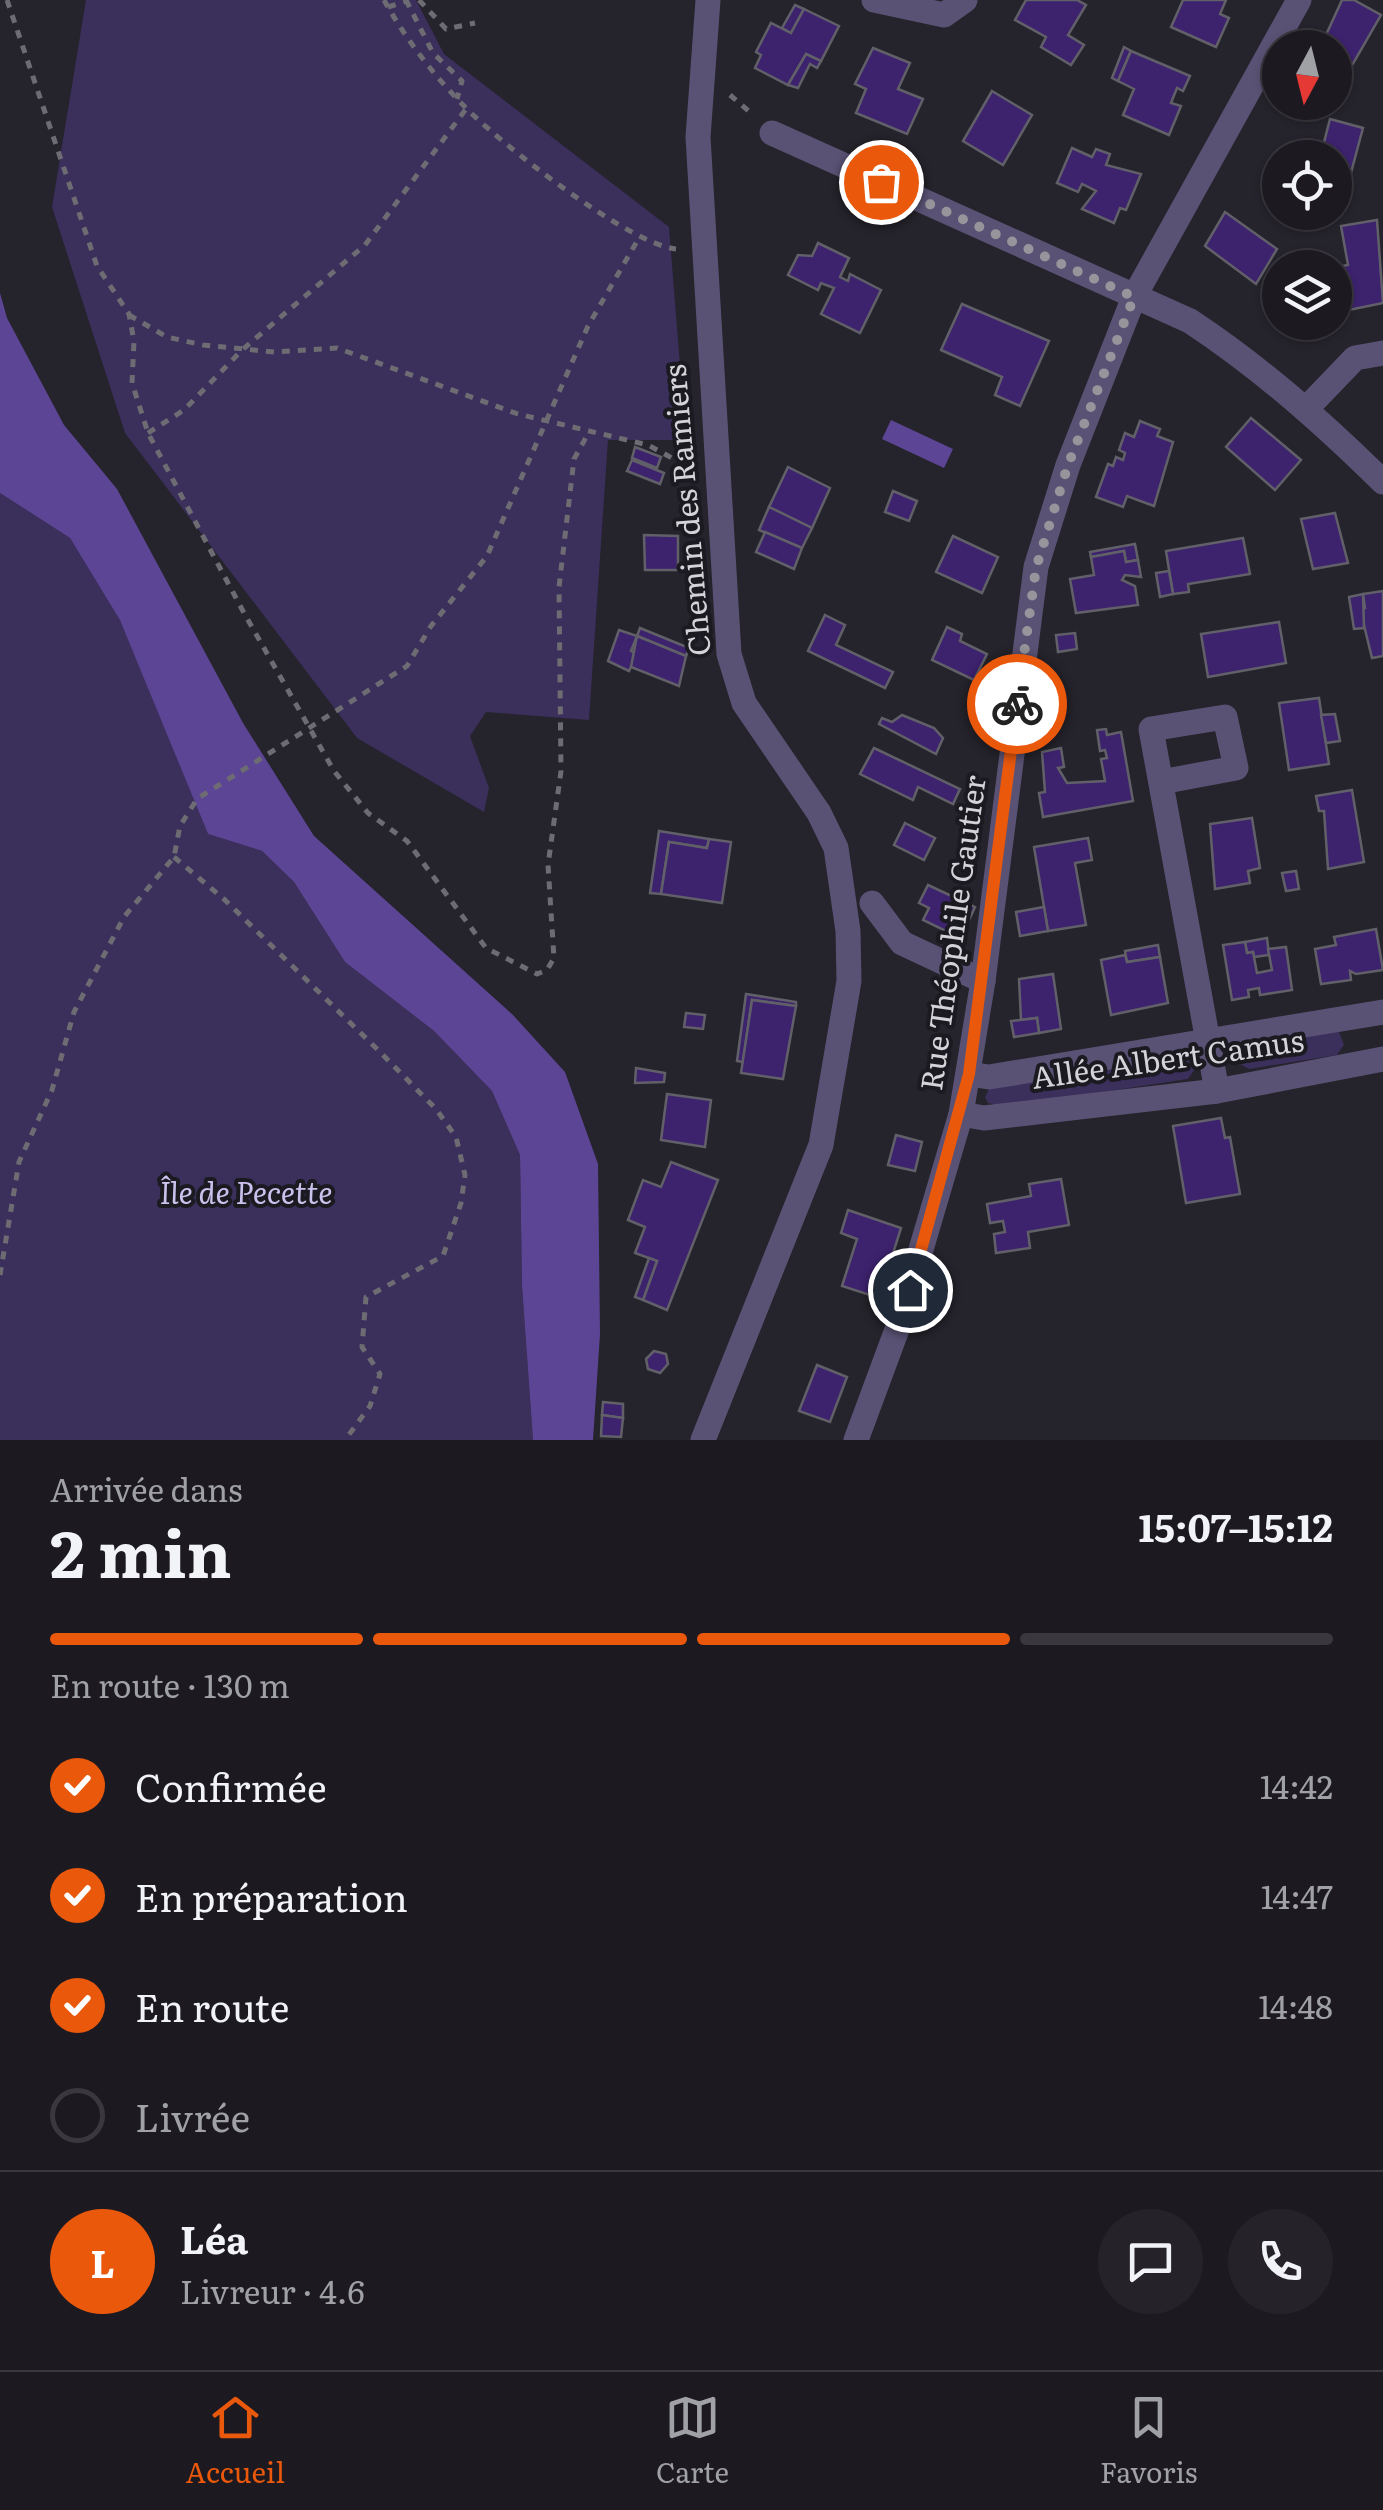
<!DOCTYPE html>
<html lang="fr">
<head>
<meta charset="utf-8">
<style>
  body { margin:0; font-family:Literata,serif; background:#252329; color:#f1f3f6; height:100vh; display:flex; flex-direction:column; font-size:38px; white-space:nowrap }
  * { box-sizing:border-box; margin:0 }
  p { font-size:32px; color:#a0a1a5 }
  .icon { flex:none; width:55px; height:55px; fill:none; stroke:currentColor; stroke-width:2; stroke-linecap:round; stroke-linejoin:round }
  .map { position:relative; height:1440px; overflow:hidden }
  .drawer { display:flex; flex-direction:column; background:#1c1a20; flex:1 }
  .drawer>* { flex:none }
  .needle { width:65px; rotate:187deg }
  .controls { position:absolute; left:1262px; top:30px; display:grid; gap:20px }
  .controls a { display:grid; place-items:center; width:90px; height:90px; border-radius:50%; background:#1c1a20; box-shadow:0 2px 8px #0004,0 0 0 2px #3a383e; font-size:50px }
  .pin { position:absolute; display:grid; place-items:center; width:85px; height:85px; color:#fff; margin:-42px; border:5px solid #fff; border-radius:50%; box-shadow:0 2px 10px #0007 }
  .courier { position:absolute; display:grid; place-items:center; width:100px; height:100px; margin:-50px; border:8px solid #ea580c; border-radius:50%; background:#fff; color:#222; box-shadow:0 2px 12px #0007 }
  .overview em { font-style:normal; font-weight:700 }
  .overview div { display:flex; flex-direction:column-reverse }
  .overview { display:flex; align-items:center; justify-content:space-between; height:170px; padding:0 50px }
  h1 { font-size:65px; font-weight:700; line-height:75px }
  .bar { display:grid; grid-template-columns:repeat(4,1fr); gap:15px 10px; align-content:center; height:120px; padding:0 50px }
  .bar i { height:12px; border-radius:8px; background:#3a383e }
  .bar .active { background:#ea580c }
  .bar p { grid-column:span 4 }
  .line { display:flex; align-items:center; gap:25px; padding:0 50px; border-top:2px solid #3a383e }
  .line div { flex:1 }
  .round { display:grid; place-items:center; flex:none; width:105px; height:105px; border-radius:52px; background:#252329 }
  ol { padding:0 50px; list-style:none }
  li { display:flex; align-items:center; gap:30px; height:110px }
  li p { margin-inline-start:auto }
  li .icon { padding:10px; border-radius:50%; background:#ea580c; color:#fff; stroke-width:4 }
  li:last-child { color:#a0a1a5 }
  li i { width:55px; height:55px; border:5px solid #3a383e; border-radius:50% }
  .menu { display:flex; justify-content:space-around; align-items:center; height:140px; border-top:2px solid #3a383e; background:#1c1a20; font-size:28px; color:#a0a1a5 }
  .menu a { display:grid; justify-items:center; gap:5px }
  .menu .active { color:#ea580c }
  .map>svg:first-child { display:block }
</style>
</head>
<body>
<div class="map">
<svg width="1383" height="1440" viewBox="0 0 1383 1440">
  <rect width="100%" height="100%" fill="#25232b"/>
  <g fill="#3b2f5c">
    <polygon points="86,0 416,0 444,54 669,227 686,440 608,440 589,720 486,712 470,736 489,788 484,812 357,738 125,433 52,207"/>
    <polygon points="0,493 70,538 121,620 208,834 262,851 294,882 345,962 434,1031 492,1091 520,1155 522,1286 533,1440 0,1440"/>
    <polygon points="1338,1029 1344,1045 1337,1055 1249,1069 1240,1064 1240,1046"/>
    <polygon points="1189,1053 1195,1069 1188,1079 1005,1107 988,1103 985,1097 991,1085"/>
  </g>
  <g fill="#5d4595">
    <polygon points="0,293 7,318 64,425 117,489 243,723 314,836 512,1014 565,1072 598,1164 600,1334 593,1440 533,1440 522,1286 520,1155 492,1091 434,1031 345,962 294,882 262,851 208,834 120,620 70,538 0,493"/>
    <polygon points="891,420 953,449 944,468 882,439"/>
  </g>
  <g fill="#3d226e" stroke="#616068" stroke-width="2.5">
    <polygon points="1026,0 1077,0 1086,5 1068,35 1084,45 1071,65 1041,47 1046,37 1015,20"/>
    <polygon points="1183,0 1226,0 1220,14 1229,18 1216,47 1171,27"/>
    <polygon points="1342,0 1354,0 1381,15 1347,74 1335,67 1335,48 1320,48"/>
    <polygon points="795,5 804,9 791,33 782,28"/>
    <polygon points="804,9 839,26 821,61 806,54 788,85 755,68 761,55 756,52 771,23 791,33"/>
    <polygon points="1124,47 1131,51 1118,81 1112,78"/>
    <polygon points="873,48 910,63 898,89 923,99 907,134 856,113 866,89 855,84"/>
    <polygon points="1131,51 1190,76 1183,91 1177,88 1171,103 1181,106 1169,135 1123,115 1134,89 1118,81"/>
    <polygon points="806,54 821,61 817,68 810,64 798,88 788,85"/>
    <polygon points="992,91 1032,115 1003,165 963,141"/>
    <polygon points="1330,119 1363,128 1345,195 1335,193 1335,158 1286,158 1289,145 1321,154"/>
    <polygon points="1072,148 1092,157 1096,149 1110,154 1106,165 1141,174 1126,210 1120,208 1114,223 1082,209 1096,191 1082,184 1078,192 1057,183"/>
    <polygon points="1225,212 1277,249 1256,284 1205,246"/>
    <polygon points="1377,220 1383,303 1344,311 1336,267 1348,265 1341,226"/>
    <polygon points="818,243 849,258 840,277 848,281 850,274 881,290 860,333 821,314 834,288 821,283 818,290 788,275 798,255 812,256"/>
    <polygon points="962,304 1049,341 1020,406 995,395 1002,377 941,350"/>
    <polygon points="1251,418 1301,460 1275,490 1226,447"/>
    <polygon points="1140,421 1160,429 1157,436 1173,442 1154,506 1127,496 1123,507 1096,497 1108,464 1113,466 1116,457 1123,460 1125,453 1119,450 1125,433 1134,437"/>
    <polygon points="635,447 661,457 657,468 632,458"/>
    <polygon points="632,460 664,473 660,484 627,471"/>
    <polygon points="788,467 830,488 812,528 769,507"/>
    <polygon points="893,491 917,501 909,521 885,512"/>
    <polygon points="769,507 812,528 802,548 759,530"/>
    <polygon points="1335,513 1348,563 1313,569 1301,519"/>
    <polygon points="765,532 802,548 794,569 756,552"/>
    <polygon points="644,535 678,536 678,570 645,570"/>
    <polygon points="953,536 998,557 982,593 936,572"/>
    <polygon points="1243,538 1250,574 1188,584 1189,592 1173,594 1166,551"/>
    <polygon points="1135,544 1138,560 1126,562 1124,551 1091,557 1090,552"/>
    <polygon points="1124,551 1126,562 1138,560 1141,577 1125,575 1122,580 1135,586 1138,605 1076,613 1070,579 1094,575 1091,557"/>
    <polygon points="1169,571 1173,594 1160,597 1156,573"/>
    <polygon points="1383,591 1383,656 1372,658 1360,609 1365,608 1363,594"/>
    <polygon points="1363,594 1364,628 1354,629 1349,597"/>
    <polygon points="825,615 845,625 836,645 893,672 885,688 808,651"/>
    <polygon points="1279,622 1286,663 1208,677 1201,634"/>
    <polygon points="947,627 962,634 960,641 987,654 974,680 932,660"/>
    <polygon points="640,628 689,648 686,656 637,636"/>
    <polygon points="619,630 637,636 631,651 637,654 629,671 608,661"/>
    <polygon points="1075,633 1077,649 1058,652 1056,635"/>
    <polygon points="637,636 686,656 679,686 631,667"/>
    <polygon points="1319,698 1329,764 1289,770 1279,703"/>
    <polygon points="1335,714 1340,741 1326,743 1321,715"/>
    <polygon points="902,715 934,728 943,738 936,754 879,724 882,718 892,722"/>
    <polygon points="1106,729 1107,735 1121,732 1133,801 1043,817 1039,793 1045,792 1042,752 1061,748 1064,767 1058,768 1067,783 1105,781 1101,759 1107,758 1105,750 1100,751 1097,730"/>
    <polygon points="874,748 960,789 953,804 918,787 913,800 860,774"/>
    <polygon points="1352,790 1364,862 1328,869 1324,811 1319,811 1316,796"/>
    <polygon points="1252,818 1260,868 1248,871 1250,883 1215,889 1210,824"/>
    <polygon points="905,823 935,838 924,860 894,845"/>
    <polygon points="659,831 709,839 707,848 669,842 661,894 650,893"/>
    <polygon points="1088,838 1092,860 1075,863 1086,925 1048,931 1034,847"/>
    <polygon points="709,839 731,842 722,903 661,894 669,842 707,848"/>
    <polygon points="1296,871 1299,889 1286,891 1282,873"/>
    <polygon points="928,885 975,907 966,926 958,922 952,934 923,920 929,908 919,903"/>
    <polygon points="1044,907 1048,931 1020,936 1016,912"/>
    <polygon points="1376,929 1383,970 1356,974 1350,971 1351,980 1321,984 1315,949 1336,945 1334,937"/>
    <polygon points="1267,938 1269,955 1254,957 1253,952 1247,953 1245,942"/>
    <polygon points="1245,942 1247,953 1253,952 1257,973 1272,970 1268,949 1286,947 1292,990 1260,995 1259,988 1248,990 1249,997 1232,1000 1223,945"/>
    <polygon points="1158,945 1160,957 1127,962 1125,951"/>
    <polygon points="1125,955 1127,962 1160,957 1168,1003 1111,1015 1101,960"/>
    <polygon points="1053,974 1061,1029 1039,1033 1037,1018 1021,1020 1019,979"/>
    <polygon points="746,994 796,1002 796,1006 752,1000 743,1062 737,1061"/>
    <polygon points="752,1000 796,1006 783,1079 741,1073"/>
    <polygon points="686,1013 705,1015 703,1029 684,1027"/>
    <polygon points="1037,1018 1039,1033 1014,1037 1011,1021"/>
    <polygon points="636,1068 665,1073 664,1082 635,1083"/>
    <polygon points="667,1094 711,1100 705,1147 661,1140"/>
    <polygon points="1221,1118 1225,1138 1230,1137 1240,1194 1186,1203 1173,1126"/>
    <polygon points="896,1135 922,1142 915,1171 888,1165"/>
    <polygon points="671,1162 718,1180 667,1310 643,1300 657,1261 635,1253 645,1227 628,1220 643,1180 661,1187"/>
    <polygon points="1061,1179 1069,1225 1028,1232 1030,1248 996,1253 994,1234 1005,1232 1003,1221 990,1223 987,1204 1031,1196 1029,1184"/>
    <polygon points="848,1210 901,1228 879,1298 842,1286 857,1239 841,1233"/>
    <polygon points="649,1258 657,1261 643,1300 635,1297"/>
    <polygon points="654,1351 666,1354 668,1364 660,1373 648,1369 646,1359"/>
    <polygon points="817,1365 847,1377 830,1422 799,1411"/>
    <polygon points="603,1402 623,1404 623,1418 602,1415"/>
    <polygon points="602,1415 623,1418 621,1437 601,1436"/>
  </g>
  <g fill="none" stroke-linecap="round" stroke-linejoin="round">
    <g stroke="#6e6c73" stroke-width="5" stroke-dasharray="8 8" stroke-linecap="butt">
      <polyline points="7,0 97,266 129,314 134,341 132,383 148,433 244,613 334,771 368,813 407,841 486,948 537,974 547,970 554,958 548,865 561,771 559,587 574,459 589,432"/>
      <path d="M384,0C405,38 432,73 462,104C498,142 628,244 676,249"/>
      <polyline points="406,0 433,53 462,81 457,99"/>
      <polyline points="419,0 446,29 475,23"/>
      <polyline points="388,7 407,1"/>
      <polyline points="730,95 752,114"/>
      <polyline points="129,315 167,337 203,345 274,352 337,348 518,414 648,445 672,458 692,458"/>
      <polyline points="148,433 184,410 242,350 365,245 466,109"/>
      <polyline points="174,857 225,900 380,1052 436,1109 456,1137 465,1175 461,1203 443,1256 366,1297 362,1347 380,1374 370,1406 345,1440"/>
      <polyline points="0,1275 19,1162 52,1090 74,1012 124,917 174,857 180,826 197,799 407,666 431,626 487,556 588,326 640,236"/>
    </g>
    <g stroke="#5a5274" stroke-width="25">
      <polyline points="874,0 944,15 965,0"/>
      <path d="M772,133L1190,321C1261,368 1322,422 1383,482"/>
      <polyline points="1307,408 1355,358 1383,353"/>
      <polyline points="1161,782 1236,768 1225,717 1151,729 1217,1091"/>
      <polyline points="872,903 902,943 983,981"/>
      <polyline points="969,1074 989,1077 1383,1012"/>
      <polyline points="961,1114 984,1118 1217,1091 1383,1059"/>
      <polyline points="703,1440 821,1145 849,981 848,931 836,848 819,813 744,703 729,654 698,137 708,0"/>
      <polyline points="856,1440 899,1324 961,1114 983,981 1036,567 1068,465 1134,297 1299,0"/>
    </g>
  </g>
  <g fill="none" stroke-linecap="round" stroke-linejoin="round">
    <polyline stroke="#97959b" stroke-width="10" stroke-dasharray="0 18" points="881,182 1134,297 1068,465 1036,568 1017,704"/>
    <polyline stroke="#ea580c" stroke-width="12" points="910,1290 969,1074 1017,704"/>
  </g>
  <g text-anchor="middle" stroke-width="8" stroke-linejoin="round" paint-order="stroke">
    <g font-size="30" fill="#d4d3d8" stroke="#1b1a21">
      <text transform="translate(688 510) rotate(-95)" y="10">Chemin des Ramiers</text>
      <text transform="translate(954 933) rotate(-82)" y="10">Rue Théophile Gautier</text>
      <text transform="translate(1168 1060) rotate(-8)" y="10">Allée Albert Camus</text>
    </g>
    <g font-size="30" font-style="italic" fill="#cbc1ed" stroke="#1b1a21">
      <text x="246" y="1204">Île de Pecette</text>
    </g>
  </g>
</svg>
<div class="controls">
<a><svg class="needle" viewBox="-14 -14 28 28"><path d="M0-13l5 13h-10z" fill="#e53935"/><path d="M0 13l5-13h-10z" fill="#a0a1a5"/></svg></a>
<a><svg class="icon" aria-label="locate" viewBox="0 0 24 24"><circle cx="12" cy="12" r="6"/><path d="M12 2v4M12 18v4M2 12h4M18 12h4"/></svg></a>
<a><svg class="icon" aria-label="layers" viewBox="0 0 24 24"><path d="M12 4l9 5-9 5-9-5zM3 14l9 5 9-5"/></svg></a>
</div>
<div class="pin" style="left:881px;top:182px;background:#ea580c"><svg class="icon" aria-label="bag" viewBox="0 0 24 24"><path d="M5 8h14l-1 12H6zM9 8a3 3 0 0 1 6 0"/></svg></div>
<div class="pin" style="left:910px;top:1290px;background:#1f2937"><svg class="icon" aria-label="home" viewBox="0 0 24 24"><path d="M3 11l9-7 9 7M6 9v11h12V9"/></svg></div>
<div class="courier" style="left:1017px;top:704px"><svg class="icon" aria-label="bike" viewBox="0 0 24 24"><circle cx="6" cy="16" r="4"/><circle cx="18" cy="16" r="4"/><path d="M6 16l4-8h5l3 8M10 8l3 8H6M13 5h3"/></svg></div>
</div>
<section class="drawer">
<div class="overview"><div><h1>2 min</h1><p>Arrivée dans</p></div><em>15:07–15:12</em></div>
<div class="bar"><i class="active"></i><i class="active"></i><i class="active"></i><i></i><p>En route · 130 m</p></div>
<ol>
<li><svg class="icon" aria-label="check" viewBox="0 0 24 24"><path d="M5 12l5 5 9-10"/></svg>Confirmée<p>14:42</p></li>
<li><svg class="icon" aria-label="check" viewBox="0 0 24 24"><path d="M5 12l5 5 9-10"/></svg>En préparation<p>14:47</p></li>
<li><svg class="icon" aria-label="check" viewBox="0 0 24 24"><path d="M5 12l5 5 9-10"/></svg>En route<p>14:48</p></li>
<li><i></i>Livrée</li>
</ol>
<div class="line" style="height:180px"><b class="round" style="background:#ea580c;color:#fff">L</b><div><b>Léa</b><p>Livreur · 4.6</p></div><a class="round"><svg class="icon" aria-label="chat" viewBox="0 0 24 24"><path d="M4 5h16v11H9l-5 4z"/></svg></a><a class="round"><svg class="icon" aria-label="phone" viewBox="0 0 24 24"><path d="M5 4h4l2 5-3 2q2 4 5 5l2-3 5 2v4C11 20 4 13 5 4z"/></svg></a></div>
</section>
<nav class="menu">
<a class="active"><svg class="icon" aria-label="home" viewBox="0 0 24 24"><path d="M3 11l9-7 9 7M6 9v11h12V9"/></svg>Accueil</a>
<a><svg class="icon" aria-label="map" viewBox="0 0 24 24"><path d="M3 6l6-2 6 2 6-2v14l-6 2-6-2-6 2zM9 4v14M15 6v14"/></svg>Carte</a>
<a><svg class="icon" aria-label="saved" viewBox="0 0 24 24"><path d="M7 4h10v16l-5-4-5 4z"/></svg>Favoris</a>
</nav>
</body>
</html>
